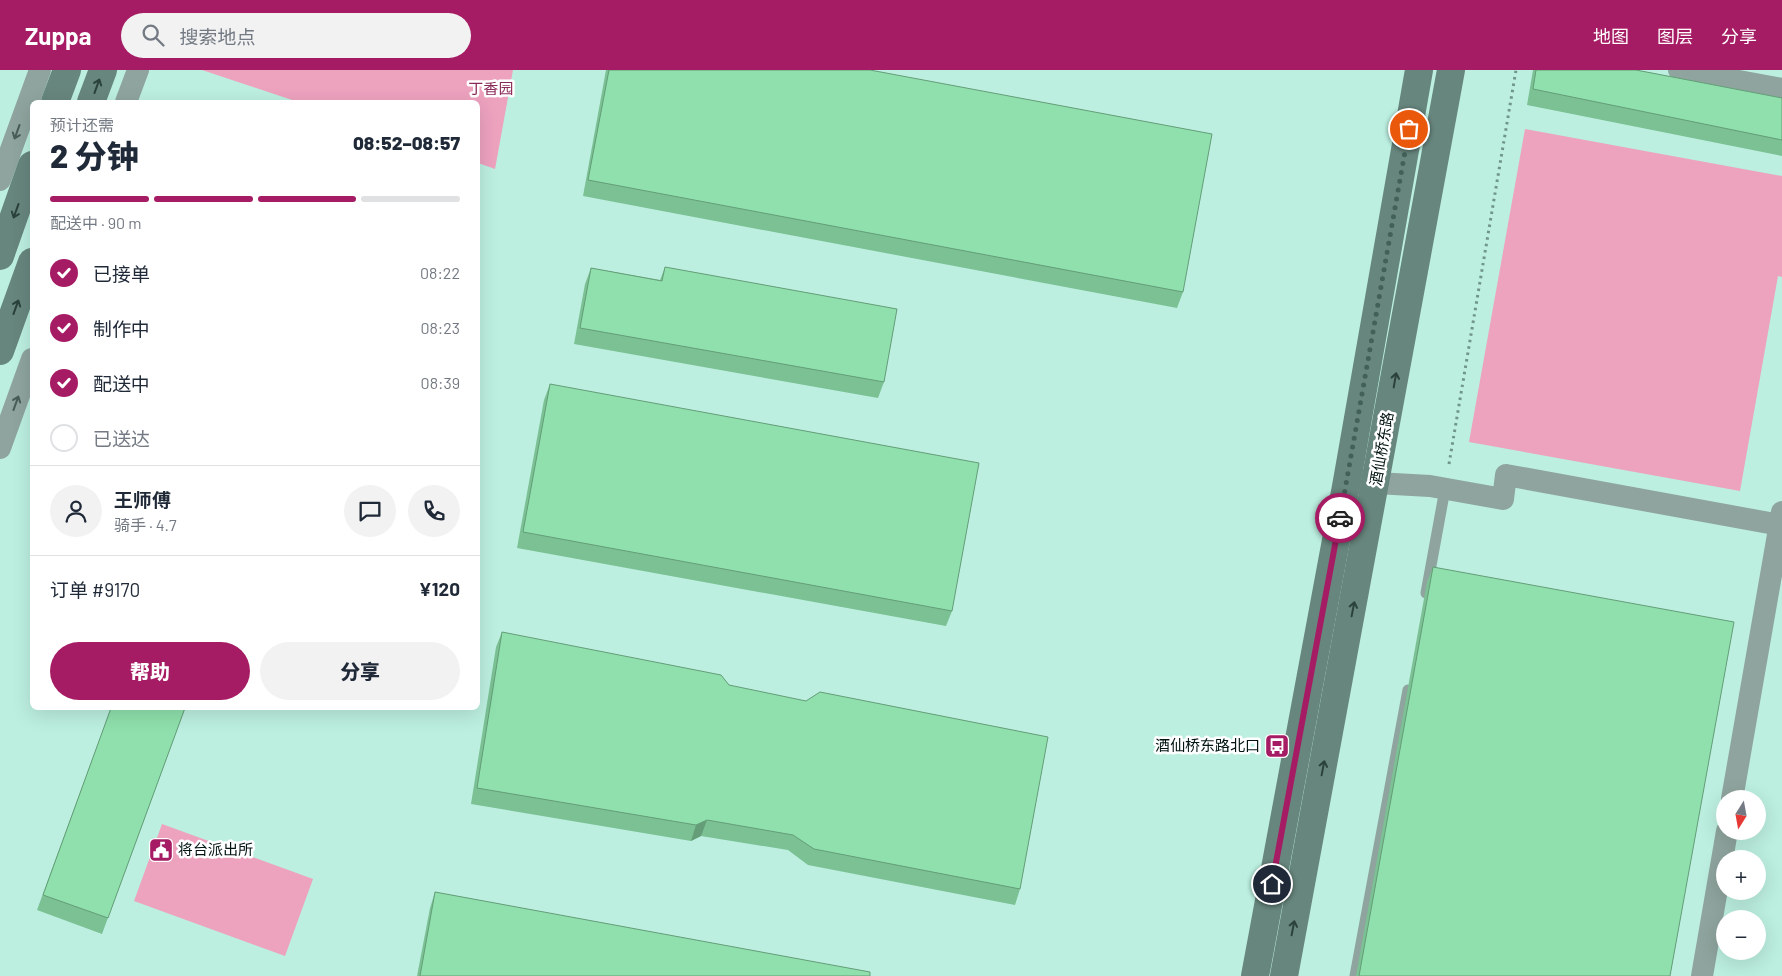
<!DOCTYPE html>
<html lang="zh">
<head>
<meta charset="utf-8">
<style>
  body { margin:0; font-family:Barlow,"Noto Sans SC",sans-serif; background:#f2f2f3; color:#1f2937; height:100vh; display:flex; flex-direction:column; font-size:19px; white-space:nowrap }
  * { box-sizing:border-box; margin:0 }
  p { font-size:16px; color:#747a83 }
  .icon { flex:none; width:28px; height:28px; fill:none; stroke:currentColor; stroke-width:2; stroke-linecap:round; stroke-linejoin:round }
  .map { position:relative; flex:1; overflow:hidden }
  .panel { position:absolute; left:30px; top:30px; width:450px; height:610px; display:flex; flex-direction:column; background:#fff; border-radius:8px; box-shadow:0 5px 20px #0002 }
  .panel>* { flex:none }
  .needle { width:32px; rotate:191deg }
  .controls { position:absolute; left:1716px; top:720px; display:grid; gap:10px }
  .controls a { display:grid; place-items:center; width:50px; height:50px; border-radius:50%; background:#fff; box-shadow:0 5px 20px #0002; font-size:25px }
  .pin { position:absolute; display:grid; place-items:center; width:42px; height:42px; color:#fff; margin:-21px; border:2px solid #fff; border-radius:50%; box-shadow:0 1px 5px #0007 }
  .courier { position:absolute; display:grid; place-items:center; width:50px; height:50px; margin:-25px; border:4px solid #a61c64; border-radius:50%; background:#fff; color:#222; box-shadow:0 1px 6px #0007 }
  .summary em { font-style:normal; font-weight:800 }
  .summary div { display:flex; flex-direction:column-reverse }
  .summary { display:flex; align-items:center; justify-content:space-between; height:85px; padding:0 20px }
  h1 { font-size:32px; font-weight:800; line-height:38px }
  .bar { display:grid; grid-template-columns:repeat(4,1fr); gap:8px 5px; align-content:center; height:60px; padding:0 20px }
  .bar i { height:6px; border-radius:4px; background:#e0e1e3 }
  .bar .current { background:#a61c64 }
  .bar p { grid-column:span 4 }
  .line { display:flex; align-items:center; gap:12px; padding:0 20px; border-top:1px solid #e0e1e3 }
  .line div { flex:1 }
  .round { display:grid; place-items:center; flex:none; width:52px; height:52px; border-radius:26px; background:#f2f2f3 }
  ol { padding:0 20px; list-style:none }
  li { display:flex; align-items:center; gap:15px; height:55px }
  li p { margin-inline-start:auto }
  li .icon { padding:5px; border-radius:50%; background:#a61c64; color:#fff; stroke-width:4 }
  li:last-child { color:#747a83 }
  li i { width:28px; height:28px; border:2px solid #e0e1e3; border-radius:50% }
  .cta { display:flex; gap:10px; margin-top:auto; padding:10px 20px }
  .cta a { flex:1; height:58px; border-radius:30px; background:#a61c64; color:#fff; font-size:20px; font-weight:800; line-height:58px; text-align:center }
  .cta a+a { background:#f2f2f3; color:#1f2937 }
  header { display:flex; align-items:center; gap:30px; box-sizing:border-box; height:70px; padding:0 25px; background:#a61c64; color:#fff }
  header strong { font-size:24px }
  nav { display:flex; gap:28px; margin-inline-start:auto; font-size:18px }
  .search { width:350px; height:45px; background:#f2f2f3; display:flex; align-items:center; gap:12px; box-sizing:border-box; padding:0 18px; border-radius:28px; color:#747a83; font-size:19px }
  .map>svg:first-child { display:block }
</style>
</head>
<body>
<header>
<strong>Zuppa</strong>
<div class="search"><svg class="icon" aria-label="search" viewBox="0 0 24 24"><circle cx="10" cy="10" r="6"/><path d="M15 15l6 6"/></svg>搜索地点</div>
<nav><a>地图</a><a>图层</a><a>分享</a></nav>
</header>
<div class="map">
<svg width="1782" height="906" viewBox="0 0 1782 906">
  <rect width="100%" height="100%" fill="#bcefe0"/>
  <g fill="#eda2be">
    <polygon points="202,0 513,0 495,99 478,93 478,32 298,32"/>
    <polygon points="1525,59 1782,106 1782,207 1778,206 1740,421 1469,372"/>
    <polygon points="162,754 313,809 285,886 134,831"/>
  </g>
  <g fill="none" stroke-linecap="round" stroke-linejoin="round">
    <polyline stroke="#70958a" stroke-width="3" stroke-dasharray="2.5 4" stroke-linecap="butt" points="1449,394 1516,0"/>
    <g stroke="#8fa49e" stroke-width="11">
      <polyline points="1426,523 1445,419"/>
      <polyline points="1355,906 1408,620"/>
    </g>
    <g stroke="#8fa49e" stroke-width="22">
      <polyline points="1679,0 1782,19"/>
      <polyline points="126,32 138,0"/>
      <polyline points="0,110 40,0"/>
      <polyline points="0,378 32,289"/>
      <polyline points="1358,412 1430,416 1503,429 1506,405 1780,455"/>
      <polyline points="1732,729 1782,442"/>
      <polyline points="1702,906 1727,761"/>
    </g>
    <g stroke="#67867d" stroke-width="28">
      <polyline points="55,32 67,0"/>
      <polyline points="91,32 103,0"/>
      <polyline points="0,186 32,95"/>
      <polyline points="0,281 32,192"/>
      <polyline points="1255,906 1347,411 1419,0"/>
      <polyline points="1284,906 1451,0"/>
    </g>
  </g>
  <g fill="#7bc194">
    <polygon points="606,0 870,0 1183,222 1177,238 583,126"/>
    <polygon points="1533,0 1636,0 1782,28 1782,86 1527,35"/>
    <polygon points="665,197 884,312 878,328 574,274 585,214 591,198 660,210"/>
    <polygon points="550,314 952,541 946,556 517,478 544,330"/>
    <polygon points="1433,497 1670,906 1356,906 1427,512"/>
    <polygon points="502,562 729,615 1020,819 1015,835 808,795 788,780 701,766 691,771 471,734 496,577"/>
    <polygon points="111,638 185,638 102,864 37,840"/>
    <polygon points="435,822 870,906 417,906 430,838"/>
  </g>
  <polygon fill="#649d78" points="707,750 701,766 691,771 696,755"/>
  <g fill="#8fe0ac" stroke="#649d78">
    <polygon points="609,0 870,0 1212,64 1183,222 588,110"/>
    <polygon points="1536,0 1636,0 1782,28 1782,70 1533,19"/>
    <polygon points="665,197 897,239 884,312 580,258 591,198 662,211"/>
    <polygon points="550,314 979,393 952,541 523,462"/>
    <polygon points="1433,497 1734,552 1670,906 1359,906"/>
    <polygon points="502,562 721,605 729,615 806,631 820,622 1048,667 1020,819 814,779 793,765 707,750 696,755 477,718"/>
    <polygon points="111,638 185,638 108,848 43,825"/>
    <polygon points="435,822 870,902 870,906 420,906"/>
  </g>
  <defs><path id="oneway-shaft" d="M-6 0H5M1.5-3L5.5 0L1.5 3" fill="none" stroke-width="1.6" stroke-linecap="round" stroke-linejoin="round" transform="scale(1.25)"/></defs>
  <g stroke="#2b423c">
    <use href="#oneway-shaft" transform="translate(97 16) rotate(-70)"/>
    <use href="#oneway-shaft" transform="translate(16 141) rotate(110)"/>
    <use href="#oneway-shaft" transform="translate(16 237) rotate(-70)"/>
    <use href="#oneway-shaft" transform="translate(1395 310) rotate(-80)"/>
    <use href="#oneway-shaft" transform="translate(1353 539) rotate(-79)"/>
    <use href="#oneway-shaft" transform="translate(1323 698) rotate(-79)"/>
    <use href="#oneway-shaft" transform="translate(1293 858) rotate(-79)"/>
  </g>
  <g stroke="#495c58">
    <use href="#oneway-shaft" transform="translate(17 62) rotate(110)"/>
    <use href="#oneway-shaft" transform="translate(16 333) rotate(-70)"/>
  </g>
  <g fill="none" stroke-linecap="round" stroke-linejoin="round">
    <polyline stroke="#446159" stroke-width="5" stroke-dasharray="0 9" points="1340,448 1409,59"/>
    <polyline stroke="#a61c64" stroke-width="6" points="1272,814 1340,448"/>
  </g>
  <defs>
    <symbol id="bus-square" viewBox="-11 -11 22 22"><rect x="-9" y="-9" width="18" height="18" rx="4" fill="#a61c64" stroke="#fff"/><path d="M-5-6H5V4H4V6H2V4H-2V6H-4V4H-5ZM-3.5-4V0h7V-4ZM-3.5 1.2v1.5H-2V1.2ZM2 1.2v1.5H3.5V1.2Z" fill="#fff"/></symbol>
    <symbol id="civic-square" viewBox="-11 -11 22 22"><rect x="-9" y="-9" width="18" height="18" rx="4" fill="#a61c64" stroke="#fff"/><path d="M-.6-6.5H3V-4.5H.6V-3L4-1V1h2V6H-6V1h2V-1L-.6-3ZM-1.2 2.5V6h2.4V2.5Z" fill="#fff"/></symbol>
  </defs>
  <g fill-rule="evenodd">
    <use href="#bus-square" x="1263" y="662" width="28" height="28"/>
    <use href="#civic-square" x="147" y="766" width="28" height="28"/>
  </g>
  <g text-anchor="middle" stroke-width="5" stroke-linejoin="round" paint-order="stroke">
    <g font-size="15" fill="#8b2a58" stroke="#fff">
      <text x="491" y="24">丁香园</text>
    </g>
    <g font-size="15" fill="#031511" stroke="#fff">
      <text transform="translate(1382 379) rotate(-80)" y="5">酒仙桥东路</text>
    </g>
    <g font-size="15" fill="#031511" stroke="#fff" text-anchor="end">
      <text x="1260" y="681">酒仙桥东路北口</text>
      <text x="178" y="785" text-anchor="start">将台派出所</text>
    </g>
  </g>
</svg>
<div class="controls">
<a><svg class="needle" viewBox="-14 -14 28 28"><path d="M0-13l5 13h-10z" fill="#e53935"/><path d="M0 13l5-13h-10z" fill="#747a83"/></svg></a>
<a>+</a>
<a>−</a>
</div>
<div class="pin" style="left:1409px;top:59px;background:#ea580c"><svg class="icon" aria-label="bag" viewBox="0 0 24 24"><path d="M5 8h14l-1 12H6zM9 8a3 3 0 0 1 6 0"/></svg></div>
<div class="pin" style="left:1272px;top:814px;background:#1f2937"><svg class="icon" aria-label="home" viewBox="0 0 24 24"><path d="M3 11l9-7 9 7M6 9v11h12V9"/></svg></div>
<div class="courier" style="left:1340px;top:448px"><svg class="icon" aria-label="car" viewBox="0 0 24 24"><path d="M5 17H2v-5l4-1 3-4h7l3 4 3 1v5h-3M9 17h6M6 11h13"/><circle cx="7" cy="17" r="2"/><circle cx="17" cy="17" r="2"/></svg></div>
<section class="panel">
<div class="summary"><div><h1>2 分钟</h1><p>预计还需</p></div><em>08:52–08:57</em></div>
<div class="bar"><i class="current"></i><i class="current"></i><i class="current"></i><i></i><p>配送中 · 90 m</p></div>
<ol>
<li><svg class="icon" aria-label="check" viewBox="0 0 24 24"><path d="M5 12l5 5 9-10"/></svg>已接单<p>08:22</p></li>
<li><svg class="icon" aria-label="check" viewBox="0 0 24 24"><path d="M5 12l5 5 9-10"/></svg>制作中<p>08:23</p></li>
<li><svg class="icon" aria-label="check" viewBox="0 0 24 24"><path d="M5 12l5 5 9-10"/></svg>配送中<p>08:39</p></li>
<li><i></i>已送达</li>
</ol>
<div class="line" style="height:90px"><a class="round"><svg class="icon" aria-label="person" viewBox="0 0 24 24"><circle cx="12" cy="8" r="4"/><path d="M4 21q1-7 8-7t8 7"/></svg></a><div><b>王师傅</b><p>骑手 · 4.7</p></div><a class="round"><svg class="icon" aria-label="chat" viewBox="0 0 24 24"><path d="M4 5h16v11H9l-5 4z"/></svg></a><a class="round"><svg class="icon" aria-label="phone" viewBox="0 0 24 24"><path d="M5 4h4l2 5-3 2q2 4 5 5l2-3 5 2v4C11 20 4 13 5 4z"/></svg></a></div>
<div class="line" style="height:65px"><div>订单 #9170</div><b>¥120</b></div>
<div class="cta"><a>帮助</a><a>分享</a></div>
</section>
</div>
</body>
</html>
